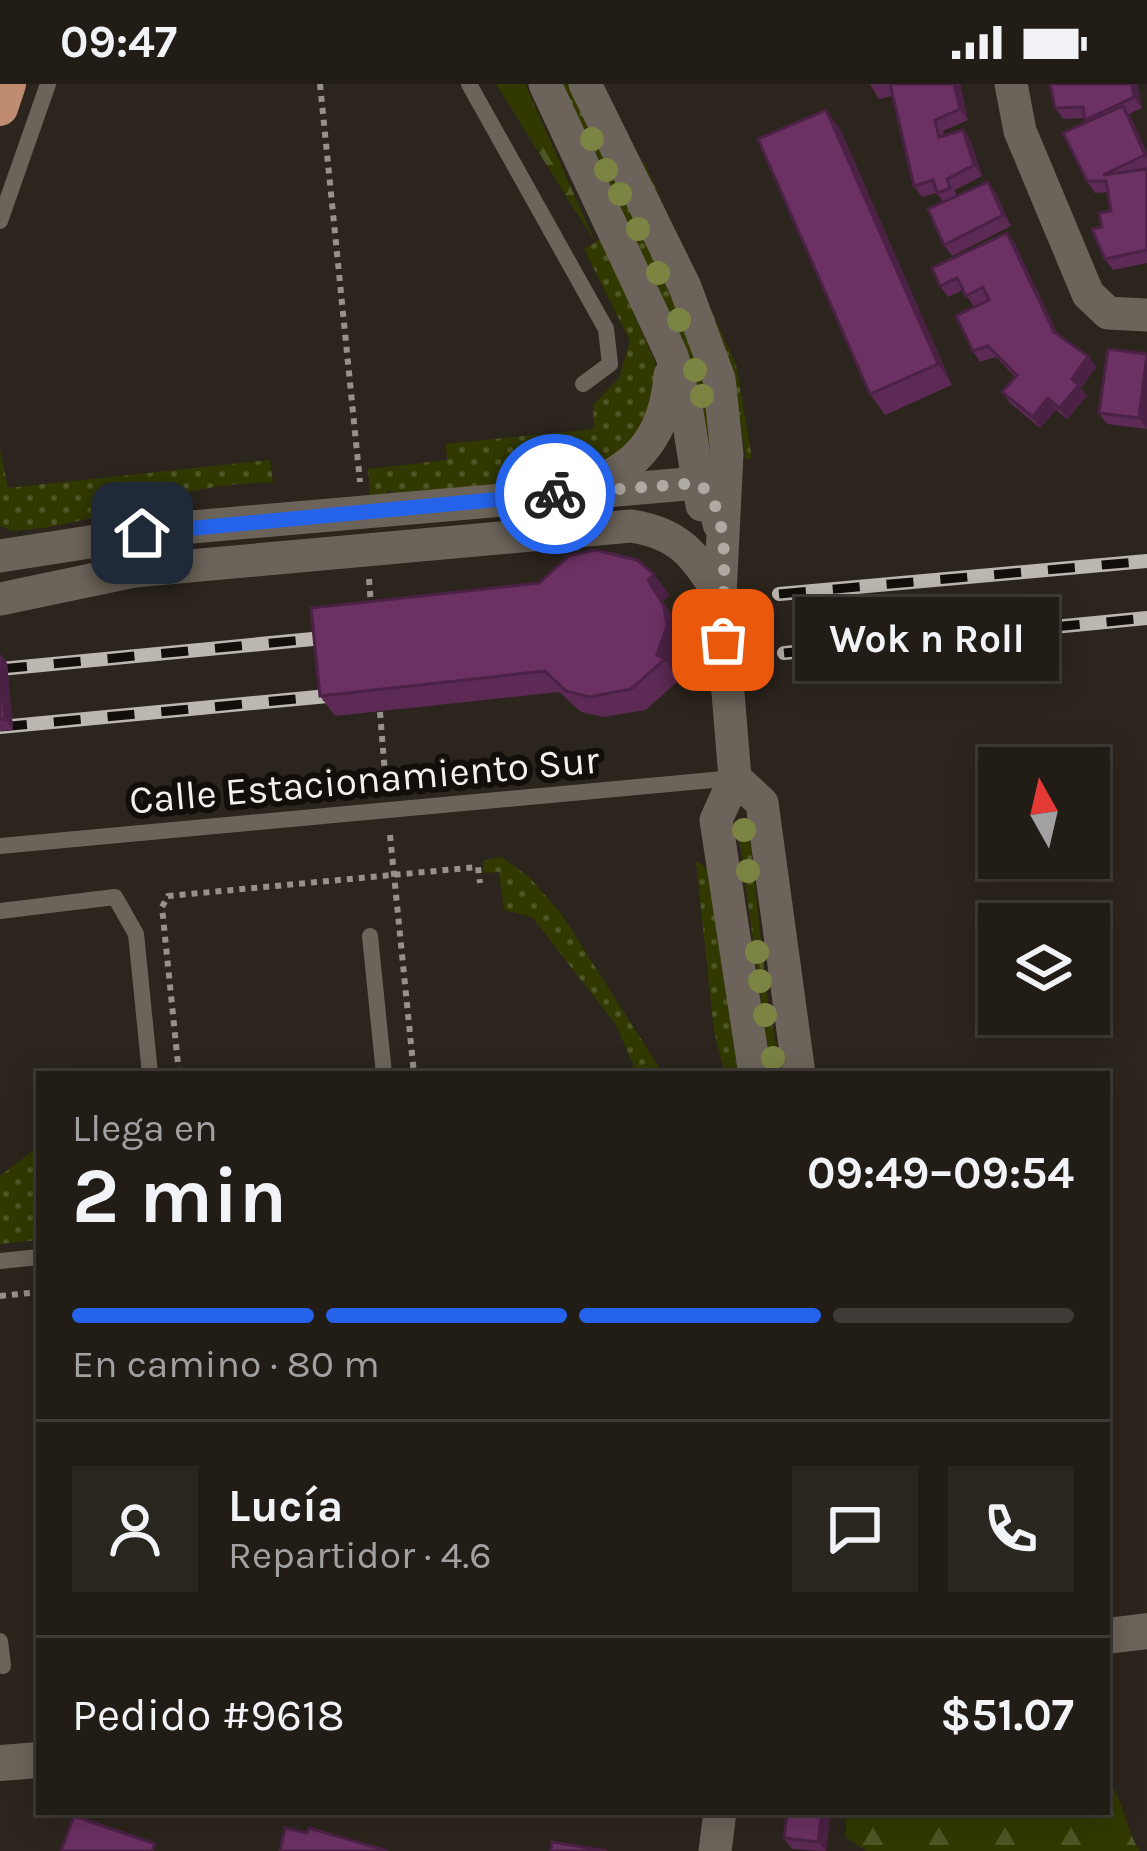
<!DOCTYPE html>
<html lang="es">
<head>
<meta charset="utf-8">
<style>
  body { margin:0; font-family:Karla,sans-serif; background:#29251f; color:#f1f3f6; height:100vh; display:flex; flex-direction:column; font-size:45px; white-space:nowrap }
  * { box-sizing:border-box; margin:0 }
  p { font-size:39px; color:#a2a1a1 }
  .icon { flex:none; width:66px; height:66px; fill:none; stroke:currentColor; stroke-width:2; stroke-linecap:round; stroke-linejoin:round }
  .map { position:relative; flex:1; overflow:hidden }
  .drawer { position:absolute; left:36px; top:987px; width:1074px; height:744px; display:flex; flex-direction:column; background:#211c16; border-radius:0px; box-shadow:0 6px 30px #0003,0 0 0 3px #3e3a35 }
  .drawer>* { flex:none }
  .needle { width:78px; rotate:352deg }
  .buttons { position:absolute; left:978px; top:663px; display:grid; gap:24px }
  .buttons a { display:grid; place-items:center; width:132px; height:132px; border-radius:0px; background:#211c16; box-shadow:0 6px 30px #0003,0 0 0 3px #3e3a35; font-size:60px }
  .pin { position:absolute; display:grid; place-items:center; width:102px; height:102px; color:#fff; margin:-51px; border-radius:24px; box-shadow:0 6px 18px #0006 }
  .courier { position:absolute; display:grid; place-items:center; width:120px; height:120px; margin:-60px; border:9px solid #2563eb; border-radius:50%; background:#fff; color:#222; box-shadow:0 3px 15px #0007 }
  .bubble { position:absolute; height:84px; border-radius:0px; background:#211c16; box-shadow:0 6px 30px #0003,0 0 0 3px #3e3a35; font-size:39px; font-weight:700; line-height:84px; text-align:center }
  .head em { font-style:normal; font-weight:700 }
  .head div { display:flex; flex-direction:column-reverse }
  .head { display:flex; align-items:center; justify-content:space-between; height:204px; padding:0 36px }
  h1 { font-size:78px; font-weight:700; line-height:90px }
  .bar { display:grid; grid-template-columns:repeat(4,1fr); gap:18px 12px; align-content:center; height:144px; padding:0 36px }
  .bar i { height:15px; border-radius:9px; background:#3e3a35 }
  .bar .selected { background:#2563eb }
  .bar p { grid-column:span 4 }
  .line { display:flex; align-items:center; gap:30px; padding:0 36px; border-top:3px solid #3e3a35 }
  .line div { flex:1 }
  .round { display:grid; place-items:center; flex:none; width:126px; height:126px; border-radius:0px; background:#29251f }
  .status { display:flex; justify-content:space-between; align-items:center; height:84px; padding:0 60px; background:#211c16; direction:ltr }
  .status svg { height:33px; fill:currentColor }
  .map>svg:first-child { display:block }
</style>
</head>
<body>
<div class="status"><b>09:47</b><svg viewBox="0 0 49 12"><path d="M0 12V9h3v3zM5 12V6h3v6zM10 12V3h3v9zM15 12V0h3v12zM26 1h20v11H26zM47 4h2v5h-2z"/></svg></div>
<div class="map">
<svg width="1147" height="1767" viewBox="0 0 1147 1767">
  <defs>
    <pattern id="grass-dots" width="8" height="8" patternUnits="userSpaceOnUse" patternTransform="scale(3)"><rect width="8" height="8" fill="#313900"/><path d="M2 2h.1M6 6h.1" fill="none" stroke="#4f5625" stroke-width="1.8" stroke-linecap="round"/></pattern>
    <pattern id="forest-firs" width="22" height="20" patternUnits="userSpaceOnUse" patternTransform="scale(3)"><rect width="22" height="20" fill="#313900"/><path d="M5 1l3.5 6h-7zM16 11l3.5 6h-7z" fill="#4f5625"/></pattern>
  </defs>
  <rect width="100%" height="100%" fill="#2c251d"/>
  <g fill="url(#grass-dots)">
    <polygon points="560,0 572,0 671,207 703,297 714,381"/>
    <polygon points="644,78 736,281 752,374 746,376 737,316 637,80"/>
    <polygon points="601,155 655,278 656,308 641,353 586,393 400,411 387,406 386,412 370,413 368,385 447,376 446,360 594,345 593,321 619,294 630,257 584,165"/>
    <path d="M0,366L8,404L270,376L273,399C178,396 104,442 13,447L0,442Z"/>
    <polygon points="743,736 749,746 768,921 782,990 771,990 738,744"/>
    <polygon points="502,773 530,794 562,831 663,990 637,990 616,941 532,833 504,826 499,788 483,789 483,777"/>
    <polygon points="696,777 709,786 738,990 725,990 714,947"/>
    <polygon points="39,1062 39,1156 0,1160 0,1092"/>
  </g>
  <g fill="url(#forest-firs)">
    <polygon points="496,0 525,0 595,158"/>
    <path d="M1107,1696C1125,1716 1124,1744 1140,1767H866L846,1753V1728H1107Z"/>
  </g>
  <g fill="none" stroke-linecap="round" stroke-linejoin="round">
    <g stroke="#96918a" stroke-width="6" stroke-dasharray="6 6" stroke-linecap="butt">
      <polyline points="320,0 360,398"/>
      <polyline points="369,495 371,521"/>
      <polyline points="380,628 386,702"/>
      <polyline points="390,751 414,990"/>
      <polyline points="179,990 162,823 168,812 478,783 480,799"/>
      <polyline points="0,1212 39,1208"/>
    </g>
    <g stroke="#6c645a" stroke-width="16">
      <polyline points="469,0 606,245 610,280 583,300"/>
      <polyline points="0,137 48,0"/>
      <polyline points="0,762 734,694"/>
      <polyline points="0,827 115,813 136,850 150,990"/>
      <polyline points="370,852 384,990"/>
      <polyline points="0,1177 39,1173"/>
      <polyline points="0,1557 3,1582"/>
    </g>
    <g stroke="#6c645a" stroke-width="33">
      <polyline points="545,0 672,272 686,322 702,421"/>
      <polyline points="585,0 685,203 719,295 727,370 720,511 735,694 762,719 799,990"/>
      <polyline points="1011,0 1020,47 1088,210 1108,229 1147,231"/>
      <path d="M590,400C642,382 666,346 670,291"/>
      <polyline points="0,472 180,444 698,399 714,417 719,440"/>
      <path d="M0,515L134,487L631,442C679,449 695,471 720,511"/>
      <polyline points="735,694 716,736 755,990"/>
      <polyline points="715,1767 720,1728"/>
    </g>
    <g stroke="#6c645a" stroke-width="36">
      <polyline points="1107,1552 1147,1547"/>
      <polyline points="0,1679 39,1676"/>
    </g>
    <polyline stroke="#c08c71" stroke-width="36" points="0,24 8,0"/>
    <defs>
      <g id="rail">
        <polyline points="779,510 1147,477"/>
        <polyline points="784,569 1147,534"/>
        <polyline points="0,585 323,554"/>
        <polyline points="0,643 328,612"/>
      </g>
    </defs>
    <use href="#rail" stroke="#bcb7b1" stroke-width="14"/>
    <use href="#rail" stroke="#120f0b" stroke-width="9" stroke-dasharray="27" stroke-linecap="butt"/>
  </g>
  <g fill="#7b8443">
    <circle cx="592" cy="55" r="12"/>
    <circle cx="606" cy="86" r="12"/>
    <circle cx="620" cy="110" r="12"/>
    <circle cx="638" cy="145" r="12"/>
    <circle cx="658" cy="189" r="12"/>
    <circle cx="679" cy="236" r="12"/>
    <circle cx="695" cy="286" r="12"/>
    <circle cx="702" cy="312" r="12"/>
    <circle cx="744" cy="746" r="12"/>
    <circle cx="748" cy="787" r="12"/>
    <circle cx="757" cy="868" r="12"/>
    <circle cx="760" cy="897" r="12"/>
    <circle cx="765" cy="931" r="12"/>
    <circle cx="773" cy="974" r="12"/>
  </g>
  <g fill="#5c2a55">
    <polygon points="870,0 960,0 968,36 943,47 944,51 963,46 971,57 982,92 955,106 957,112 996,109 1011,142 952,172 944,161 943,118 937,109 922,113 914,102 892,12 879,15"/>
    <polygon points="1137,0 1142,24 1129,30 1147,69 1147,179 1113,186 1105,175 1102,143 1111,127 1108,108 1095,109 1087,97 1087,38 1085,34 1063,35 1055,24"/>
    <polygon points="826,26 841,47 952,301 885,331 870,310"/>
    <polygon points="1007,149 1015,160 1058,251 1088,272 1096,283 1081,304 1087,312 1067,335 1056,326 1040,344 1010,319 1002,308 1015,293 996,273 980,278 973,267 974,223 963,206 948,213 940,202"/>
    <polygon points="1108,265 1147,345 1107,340 1099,329"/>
    <polygon points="654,490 669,511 663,517 679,543 682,563 673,588 679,596 646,626 603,633 581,628 559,608 335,632 320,612 539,499"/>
    <polygon points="0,570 7,579 13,646 0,647"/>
    <polygon points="787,1728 831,1728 826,1767 792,1765 784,1754"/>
  </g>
  <g fill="#4b2245">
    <polygon points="954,0 960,0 968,36 960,25"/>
    <polygon points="1132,0 1137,0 1142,24 1134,13"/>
    <polygon points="1123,22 1131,33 1147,69 1147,74"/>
    <polygon points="826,26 841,47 952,301 938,280"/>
    <polygon points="963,46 971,57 982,92 974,81"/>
    <polygon points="988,98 996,109 1011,142 1003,131"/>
    <polygon points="1007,149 1015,160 1062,259 1054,248"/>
    <polygon points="1088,272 1096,283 1081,304 1087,312 1067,335 1059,324 1072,295"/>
    <polygon points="1147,275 1147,345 1139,334"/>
    <polygon points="1048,314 1056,326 1040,344 1033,333"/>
    <polygon points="654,490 669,511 663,517 679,543 682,563 673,588 665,575 657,571 648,496"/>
    <polygon points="0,570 7,579 13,646 5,635"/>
    <polygon points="822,1728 831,1728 826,1767 818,1758"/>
  </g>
  <g fill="#6b3163" stroke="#4b2245" stroke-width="3">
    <polygon points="890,0 954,0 960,25 935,36 939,53 963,46 974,81 947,95 950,104 937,109 933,96 914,102"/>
    <polygon points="1050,0 1132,0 1134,13 1085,36 1083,23 1055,24"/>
    <polygon points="1123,22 1145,71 1103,91 1147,85 1147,166 1105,175 1092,145 1102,143 1099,129 1111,127 1106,97 1087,97 1063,49"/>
    <polygon points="826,26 938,280 870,310 758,55"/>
    <polygon points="988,98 1003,131 944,161 928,125"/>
    <polygon points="1007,149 1054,248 1088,272 1072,295 1079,301 1059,324 1048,314 1033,333 1002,308 1017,291 988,262 973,267 956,232 989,216 983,203 966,212 957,194 940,202 932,184"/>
    <polygon points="1108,265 1147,270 1139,334 1099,329"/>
    <polygon points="595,466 637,476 654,490 648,496 664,522 667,542 657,571 665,575 631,605 589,613 566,607 545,587 320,612 311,524 539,499 569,472"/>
    <polygon points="0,582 5,635 0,635"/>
    <polygon points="787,1728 822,1728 818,1758 784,1754"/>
    <polygon points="74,1732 155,1760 152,1767 61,1767"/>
    <polygon points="285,1744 307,1749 309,1744 388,1767 280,1767"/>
    <polygon points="552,1758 607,1767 551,1767"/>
  </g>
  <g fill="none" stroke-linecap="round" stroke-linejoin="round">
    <path stroke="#aea9a2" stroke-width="12" stroke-dasharray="0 21.6" d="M555,410L698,399C737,428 720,512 723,556"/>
    <polyline stroke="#2563eb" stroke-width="15" points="142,449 555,410"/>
  </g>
  <g text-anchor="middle" stroke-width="12" stroke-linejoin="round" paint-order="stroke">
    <g font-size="39" fill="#f4f0ea" stroke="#120f0b">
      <text transform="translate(364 695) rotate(-5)" y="14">Calle Estacionamiento Sur</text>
    </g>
  </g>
</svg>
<div class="buttons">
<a><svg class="needle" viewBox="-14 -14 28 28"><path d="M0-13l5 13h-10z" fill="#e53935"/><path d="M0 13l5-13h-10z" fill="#a2a1a1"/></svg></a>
<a><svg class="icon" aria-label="layers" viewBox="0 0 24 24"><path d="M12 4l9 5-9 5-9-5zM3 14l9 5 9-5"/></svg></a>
</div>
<div class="pin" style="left:723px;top:556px;background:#ea580c"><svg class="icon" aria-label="bag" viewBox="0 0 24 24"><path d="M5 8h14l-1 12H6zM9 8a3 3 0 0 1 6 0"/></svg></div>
<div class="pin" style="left:142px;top:449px;background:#1f2937"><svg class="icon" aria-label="home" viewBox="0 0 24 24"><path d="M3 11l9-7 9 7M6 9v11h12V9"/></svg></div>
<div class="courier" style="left:555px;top:410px"><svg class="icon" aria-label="bike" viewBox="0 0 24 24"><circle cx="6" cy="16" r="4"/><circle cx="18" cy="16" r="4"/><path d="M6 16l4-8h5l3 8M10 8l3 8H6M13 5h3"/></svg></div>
<div class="bubble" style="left:795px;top:513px;width:264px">Wok n Roll</div>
<section class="drawer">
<div class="head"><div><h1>2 min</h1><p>Llega en</p></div><em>09:49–09:54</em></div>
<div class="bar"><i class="selected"></i><i class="selected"></i><i class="selected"></i><i></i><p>En camino · 80 m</p></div>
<div class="line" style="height:216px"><a class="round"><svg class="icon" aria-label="person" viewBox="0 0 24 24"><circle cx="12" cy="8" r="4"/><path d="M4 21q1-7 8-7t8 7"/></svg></a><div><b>Lucía</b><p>Repartidor · 4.6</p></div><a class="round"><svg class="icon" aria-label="chat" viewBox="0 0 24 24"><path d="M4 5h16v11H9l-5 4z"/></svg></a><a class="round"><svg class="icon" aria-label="phone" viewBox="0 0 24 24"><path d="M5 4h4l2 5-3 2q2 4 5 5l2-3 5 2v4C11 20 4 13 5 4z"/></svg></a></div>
<div class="line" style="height:156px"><div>Pedido #9618</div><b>$51.07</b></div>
</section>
</div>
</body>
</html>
